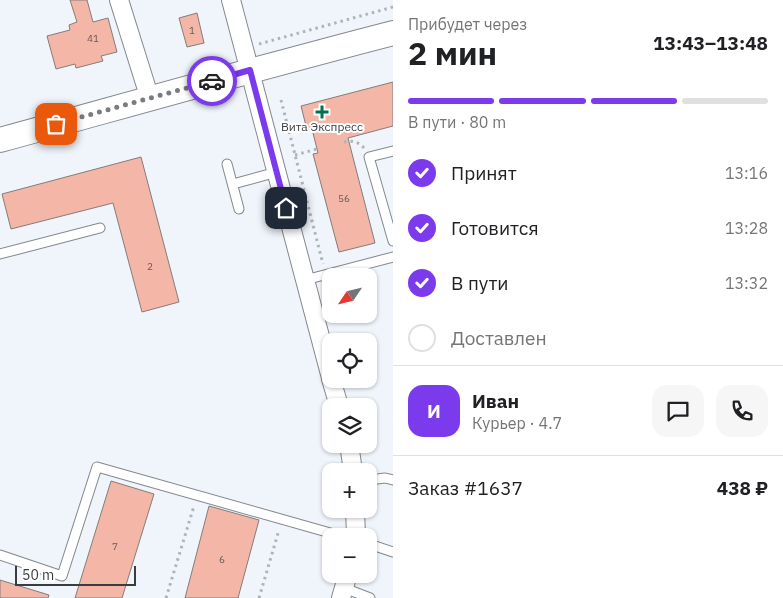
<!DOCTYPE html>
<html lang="ru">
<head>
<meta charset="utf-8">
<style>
  body { margin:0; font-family:"IBM Plex Sans",sans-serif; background:#f6f6f6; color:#202124; height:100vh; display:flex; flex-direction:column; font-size:19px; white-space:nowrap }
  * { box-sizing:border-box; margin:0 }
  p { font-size:16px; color:#757577 }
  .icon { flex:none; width:28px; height:28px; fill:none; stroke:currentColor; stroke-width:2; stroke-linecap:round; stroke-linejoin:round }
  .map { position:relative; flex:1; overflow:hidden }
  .drawer { display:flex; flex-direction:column; background:#fff; width:390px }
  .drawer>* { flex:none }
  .needle { width:32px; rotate:235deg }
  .fabs { position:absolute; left:322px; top:268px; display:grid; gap:10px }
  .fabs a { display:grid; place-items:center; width:55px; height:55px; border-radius:10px; background:#fff; box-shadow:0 1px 4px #0004; font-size:25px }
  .scale { position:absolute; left:15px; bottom:12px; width:121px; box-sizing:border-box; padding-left:5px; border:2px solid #3a3c3e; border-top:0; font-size:14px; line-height:18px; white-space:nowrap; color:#3a3c3e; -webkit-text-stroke:4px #fff; paint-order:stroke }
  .pin { position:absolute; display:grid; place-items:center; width:42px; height:42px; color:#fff; margin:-21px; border-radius:10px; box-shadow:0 2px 8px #0006 }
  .courier { position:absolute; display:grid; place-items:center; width:50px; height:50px; margin:-25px; border:4px solid #7c3aed; border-radius:50%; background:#fff; color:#222; box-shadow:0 1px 6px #0007 }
  .headline em { font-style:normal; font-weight:800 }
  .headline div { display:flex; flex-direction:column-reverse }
  .headline { display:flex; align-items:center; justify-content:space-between; height:85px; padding:0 15px }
  h1 { font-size:32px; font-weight:800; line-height:38px }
  .bar { display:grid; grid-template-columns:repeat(4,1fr); gap:8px 5px; align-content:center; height:60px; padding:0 15px }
  .bar i { height:6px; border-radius:4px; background:#e0e0e0 }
  .bar .on { background:#7c3aed }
  .bar p { grid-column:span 4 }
  .line { display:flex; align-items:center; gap:12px; padding:0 15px; border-top:1px solid #e0e0e0 }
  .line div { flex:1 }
  .round { display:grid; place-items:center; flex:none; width:52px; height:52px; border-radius:15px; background:#f6f6f6 }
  ol { padding:0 15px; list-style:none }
  li { display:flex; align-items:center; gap:15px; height:55px }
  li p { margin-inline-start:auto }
  li .icon { padding:5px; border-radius:50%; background:#7c3aed; color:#fff; stroke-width:4 }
  li:last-child { color:#757577 }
  li i { width:28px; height:28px; border:2px solid #e0e0e0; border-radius:50% }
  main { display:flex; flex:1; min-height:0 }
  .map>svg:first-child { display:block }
</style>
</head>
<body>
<main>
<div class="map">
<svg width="393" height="598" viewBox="0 0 393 598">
  <rect width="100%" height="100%" fill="#eff5fb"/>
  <g fill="#f4b7a7" stroke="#837c7a">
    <polygon points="70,0 87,0 93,22 108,18 117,52 101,56 103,61 76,68 75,64 56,69 47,36 70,30 69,25 77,22"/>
    <polygon points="197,13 204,43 187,47 179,18"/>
    <polygon points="393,82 393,126 348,138 375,243 339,252 313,154 318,153 312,129 307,130 301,106"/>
    <polygon points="141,157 179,302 142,312 113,203 11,229 2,194"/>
    <polygon points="111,481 154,494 122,598 75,598"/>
    <polygon points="209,506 259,520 238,598 185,598"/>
    <polygon points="0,580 49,595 48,598 0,598"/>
  </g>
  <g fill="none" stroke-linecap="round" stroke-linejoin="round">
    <defs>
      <g id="lane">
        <polyline points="393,151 369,157 393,241"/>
        <polyline points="227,164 239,209"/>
        <polyline points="233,184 277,172"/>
        <polyline points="0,254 100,228"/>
        <polyline points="305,280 393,257"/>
        <polyline points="369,480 385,478 393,480"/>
        <polyline points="369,544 393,552"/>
        <polyline points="0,555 62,576 97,467 341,536"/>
        <polyline points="344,588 370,598"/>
      </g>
      <g id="street">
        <polyline points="119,0 150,99"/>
        <polyline points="231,0 331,378"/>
        <polyline points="331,379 339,406"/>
        <polyline points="349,444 353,471"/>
        <polyline points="355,509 356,536"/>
        <polyline points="341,598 348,574"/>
      </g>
      <path id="secondary" d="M0,140C131,104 261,67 393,33"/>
    </defs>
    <use href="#lane" stroke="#83888d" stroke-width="11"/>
    <use href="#street" stroke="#83888d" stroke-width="20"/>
    <use href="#secondary" stroke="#83888d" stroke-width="26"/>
    <g stroke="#afb4b8" stroke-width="3" stroke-dasharray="2.5 4" stroke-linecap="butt">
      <polyline points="259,44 393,7"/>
      <polyline points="281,100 323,264"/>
      <path d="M344,142C352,140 359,142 364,148"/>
      <polyline points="295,155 317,149"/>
      <polyline points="166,598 194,506"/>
      <polyline points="259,598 279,530"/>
    </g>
    <use href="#lane" stroke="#fff" stroke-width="9"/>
    <use href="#street" stroke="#fff" stroke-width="18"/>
    <use href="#secondary" stroke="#fff" stroke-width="24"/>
  </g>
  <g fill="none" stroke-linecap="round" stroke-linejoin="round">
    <polyline stroke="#797d80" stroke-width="5" stroke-dasharray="0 9" points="56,124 212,81"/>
    <polyline stroke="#7c3aed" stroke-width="6" points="212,81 250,70 286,208"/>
  </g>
  <path fill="#00734c" stroke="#fff" stroke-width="2" d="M319.5 104.5h5v5h5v5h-5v5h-5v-5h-5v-5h5z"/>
  <g text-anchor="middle" stroke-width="4" stroke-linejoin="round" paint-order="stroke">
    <g font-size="10" fill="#685b58">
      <text x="192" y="34">1</text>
      <text x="93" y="42">41</text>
      <text x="344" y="202">56</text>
      <text x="150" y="270">2</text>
      <text x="115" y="550">7</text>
      <text x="222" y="563">6</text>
    </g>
    <g font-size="12" fill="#3a3c3e" stroke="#fff">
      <text x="322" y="131">Вита Экспресс</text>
    </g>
  </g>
</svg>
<div class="fabs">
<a><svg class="needle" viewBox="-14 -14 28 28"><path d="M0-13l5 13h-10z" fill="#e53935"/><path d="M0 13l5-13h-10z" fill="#757577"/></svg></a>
<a><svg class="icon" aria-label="locate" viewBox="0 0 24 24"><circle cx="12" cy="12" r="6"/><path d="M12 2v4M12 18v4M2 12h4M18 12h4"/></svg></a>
<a><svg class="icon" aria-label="layers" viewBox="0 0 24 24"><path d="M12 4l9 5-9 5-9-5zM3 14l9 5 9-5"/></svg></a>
<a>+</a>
<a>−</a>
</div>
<div class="scale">50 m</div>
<div class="pin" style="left:56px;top:124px;background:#ea580c"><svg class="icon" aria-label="bag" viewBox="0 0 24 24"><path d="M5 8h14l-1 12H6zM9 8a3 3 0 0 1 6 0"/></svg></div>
<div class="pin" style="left:286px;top:208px;background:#1f2937"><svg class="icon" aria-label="home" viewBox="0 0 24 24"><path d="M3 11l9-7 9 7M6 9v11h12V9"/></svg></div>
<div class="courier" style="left:212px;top:81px"><svg class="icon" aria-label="car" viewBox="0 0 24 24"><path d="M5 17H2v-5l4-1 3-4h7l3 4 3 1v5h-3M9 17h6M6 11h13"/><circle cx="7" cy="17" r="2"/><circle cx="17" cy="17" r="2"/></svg></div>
</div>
<section class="drawer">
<div class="headline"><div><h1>2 мин</h1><p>Прибудет через</p></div><em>13:43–13:48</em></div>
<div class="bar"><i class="on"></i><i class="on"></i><i class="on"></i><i></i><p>В пути · 80 m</p></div>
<ol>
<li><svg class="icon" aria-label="check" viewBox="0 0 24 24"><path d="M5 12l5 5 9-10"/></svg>Принят<p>13:16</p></li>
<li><svg class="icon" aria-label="check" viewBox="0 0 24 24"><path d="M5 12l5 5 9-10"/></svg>Готовится<p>13:28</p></li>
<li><svg class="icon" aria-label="check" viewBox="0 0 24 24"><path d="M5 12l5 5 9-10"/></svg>В пути<p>13:32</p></li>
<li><i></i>Доставлен</li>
</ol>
<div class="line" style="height:90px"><b class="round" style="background:#7c3aed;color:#fff">И</b><div><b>Иван</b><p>Курьер · 4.7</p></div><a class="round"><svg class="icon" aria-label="chat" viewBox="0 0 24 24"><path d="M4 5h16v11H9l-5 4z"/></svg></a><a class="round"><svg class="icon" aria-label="phone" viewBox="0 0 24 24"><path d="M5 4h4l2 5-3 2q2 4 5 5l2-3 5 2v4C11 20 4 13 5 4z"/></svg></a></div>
<div class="line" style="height:65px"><div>Заказ #1637</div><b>438 ₽</b></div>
</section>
</main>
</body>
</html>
